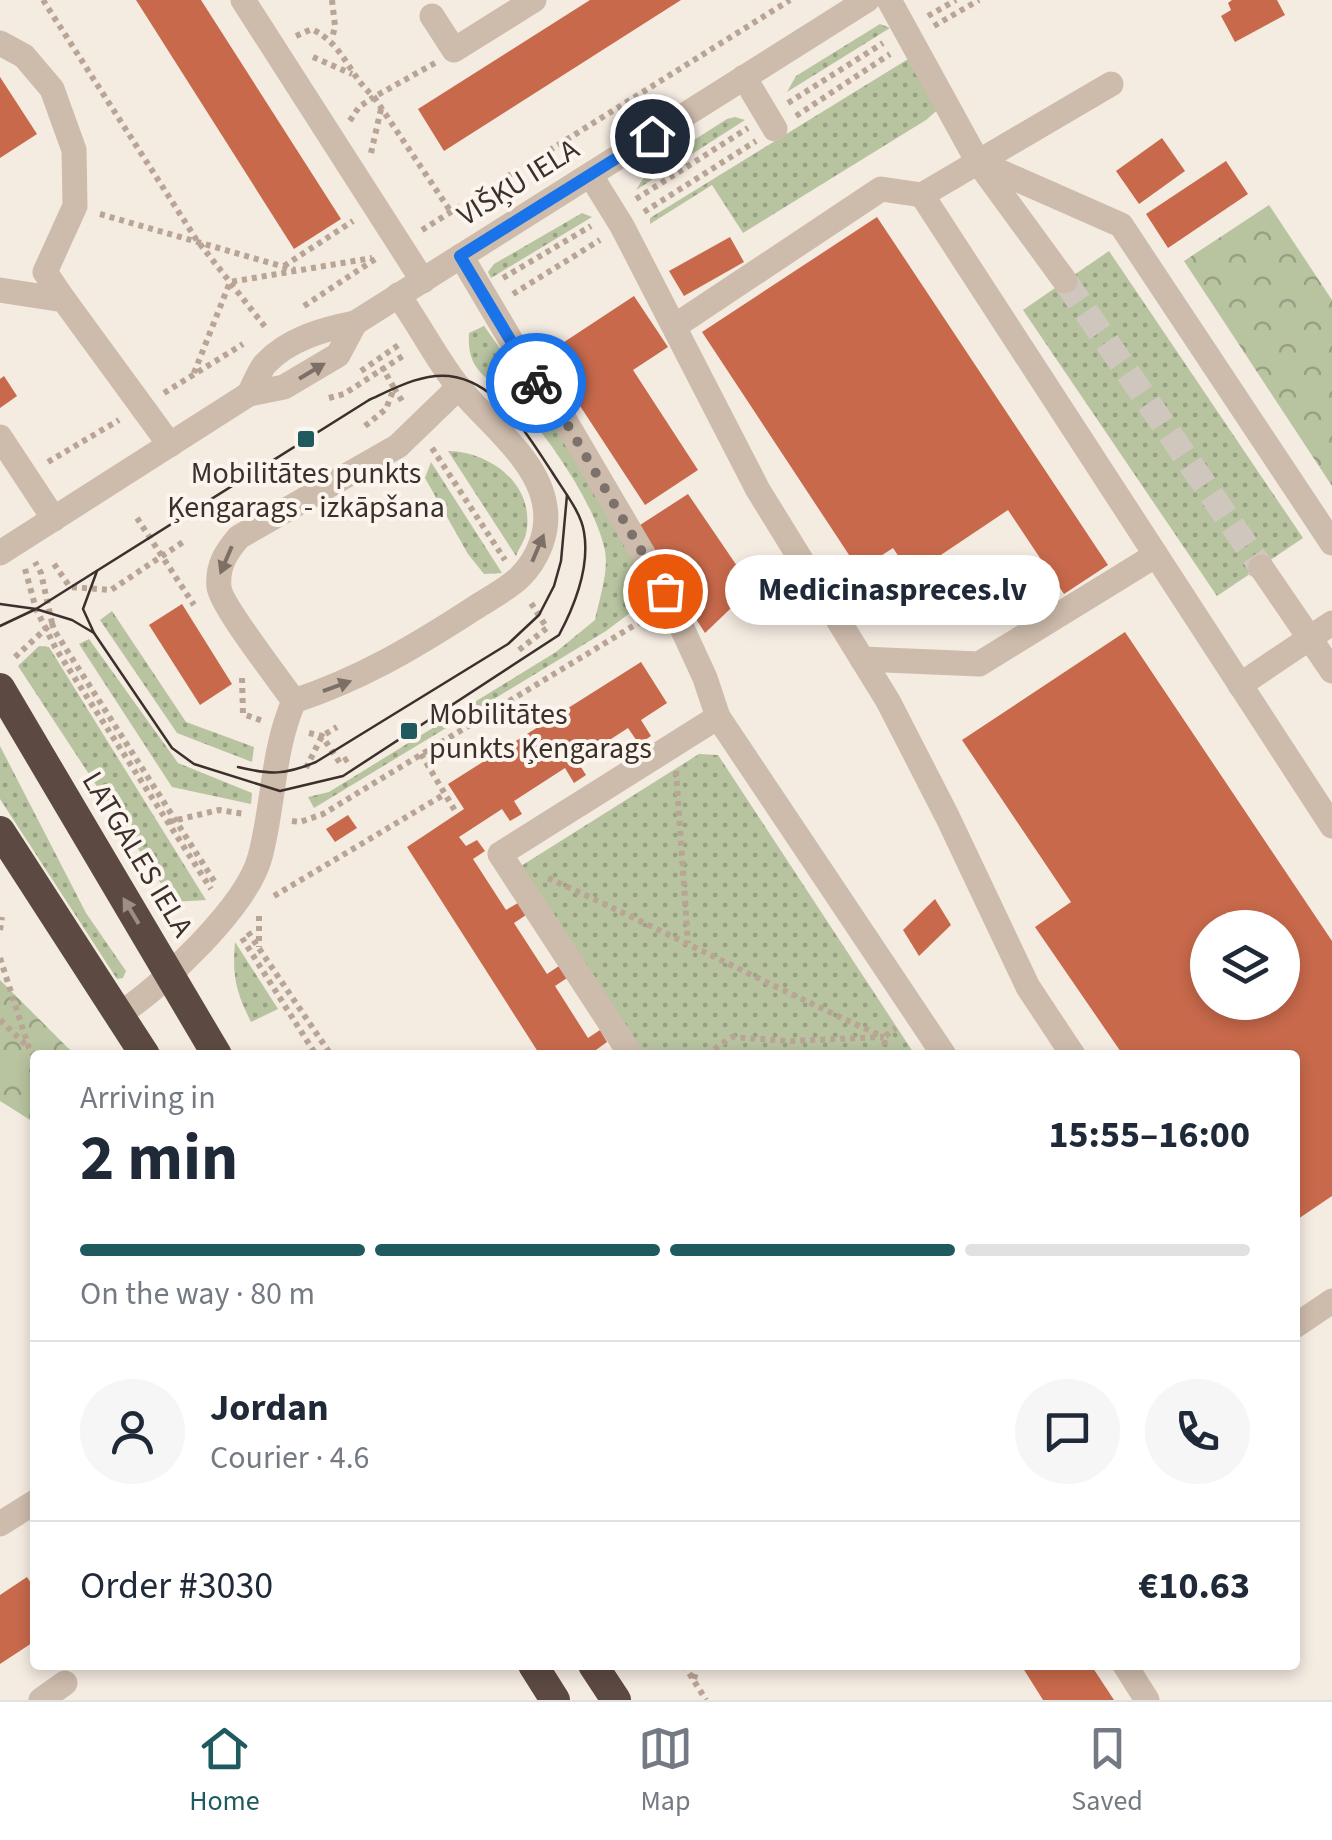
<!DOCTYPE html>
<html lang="en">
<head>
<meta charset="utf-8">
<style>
  body { margin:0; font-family:"Source Sans 3",sans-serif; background:#f6f6f7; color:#1f2937; height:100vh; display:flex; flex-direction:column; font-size:38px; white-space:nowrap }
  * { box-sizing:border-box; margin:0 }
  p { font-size:32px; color:#747a83 }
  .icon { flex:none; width:55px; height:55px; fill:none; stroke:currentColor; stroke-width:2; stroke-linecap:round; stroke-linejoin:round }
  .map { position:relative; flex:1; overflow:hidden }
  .sheet { position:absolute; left:30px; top:1050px; width:1270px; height:620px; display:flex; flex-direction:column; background:#fff; border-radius:10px; box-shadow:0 5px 15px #0003 }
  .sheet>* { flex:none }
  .buttons { position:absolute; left:1190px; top:910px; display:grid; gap:20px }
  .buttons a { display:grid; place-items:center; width:110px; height:110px; border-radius:50%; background:#fff; box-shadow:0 5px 15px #0003; font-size:50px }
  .pin { position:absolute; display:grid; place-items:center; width:85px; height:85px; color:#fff; margin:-42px; border:5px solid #fff; border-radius:50%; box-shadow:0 2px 10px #0007 }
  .courier { position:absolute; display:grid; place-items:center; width:100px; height:100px; margin:-50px; border:8px solid #1a73e8; border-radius:50%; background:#fff; color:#222; box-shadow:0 2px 12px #0007 }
  .bubble { position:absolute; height:70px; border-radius:35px; background:#fff; box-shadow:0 5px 15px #0003; font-size:32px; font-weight:700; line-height:70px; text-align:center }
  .head em { font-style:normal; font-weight:700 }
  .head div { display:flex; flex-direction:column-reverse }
  .head { display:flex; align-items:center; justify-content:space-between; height:170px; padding:0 50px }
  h1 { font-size:65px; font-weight:700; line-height:75px }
  .bar { display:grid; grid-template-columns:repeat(4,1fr); gap:15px 10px; align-content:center; height:120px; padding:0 50px }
  .bar i { height:12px; border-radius:8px; background:#e0e1e3 }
  .bar .current { background:#1f5a5e }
  .bar p { grid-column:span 4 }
  .line { display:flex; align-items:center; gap:25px; padding:0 50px; border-top:2px solid #e0e1e3 }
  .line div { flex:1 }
  .round { display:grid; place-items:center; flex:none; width:105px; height:105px; border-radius:52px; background:#f6f6f7 }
  .dock { display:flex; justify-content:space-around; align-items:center; height:140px; border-top:2px solid #e0e1e3; background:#fff; font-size:28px; color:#747a83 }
  .dock a { display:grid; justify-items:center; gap:5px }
  .dock .current { color:#1f5a5e }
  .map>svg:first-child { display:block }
</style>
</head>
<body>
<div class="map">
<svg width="1332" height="1700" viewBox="0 0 1332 1700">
  <defs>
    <pattern id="green-dots" width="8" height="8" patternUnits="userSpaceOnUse" patternTransform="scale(2.5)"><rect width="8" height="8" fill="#b8c4a0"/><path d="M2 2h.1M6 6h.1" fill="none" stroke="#97a083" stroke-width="1.8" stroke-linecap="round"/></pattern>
    <pattern id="forest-crowns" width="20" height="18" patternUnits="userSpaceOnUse" patternTransform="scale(2.5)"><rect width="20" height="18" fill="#b8c4a0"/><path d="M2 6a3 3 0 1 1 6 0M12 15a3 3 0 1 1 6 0" fill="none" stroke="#97a083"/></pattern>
  </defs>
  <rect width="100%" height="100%" fill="#f4ebe1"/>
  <g fill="url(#green-dots)">
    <polygon points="880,24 890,28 787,92 796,76"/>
    <polygon points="913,56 943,105 926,120 743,233 712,185 650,224 650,218"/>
    <polygon points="735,117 745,120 636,190 650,168 727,119"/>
    <polygon points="582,213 592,217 491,278 488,272 494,264"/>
    <polygon points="1109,251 1303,538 1217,596 1023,310"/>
    <path d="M484,326L567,441L658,592L606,631L314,808L308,797L329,792L556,652L595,620C599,600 609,571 605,551C597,508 549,437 518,405C493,378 466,376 469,333Z"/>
    <path d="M448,451C491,452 536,485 526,534C524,541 519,549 516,556Z"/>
    <polygon points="431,462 502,573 484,574 468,554 425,478"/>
    <polygon points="112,611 186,722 254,747 252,762 177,733 100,620"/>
    <polygon points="89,639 178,763 252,793 251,804 172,787 79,644"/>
    <polygon points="39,646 49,647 206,900 173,902 18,666"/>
    <polygon points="0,746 86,913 126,971 123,978 117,979 0,799"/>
    <polygon points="699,754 718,755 915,1055 645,1055 521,866"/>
    <path d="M235,942L278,1009L251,1022C236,992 232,976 235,942Z"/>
  </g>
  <g fill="url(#forest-crowns)">
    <polygon points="1269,205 1332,300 1332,486 1184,261"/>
    <polygon points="0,980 75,1055 35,1055 35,1123 0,1101"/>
  </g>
  <g fill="#c8694b" fill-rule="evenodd">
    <polygon points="136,0 201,0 341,219 294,249"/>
    <polygon points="590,0 681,0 444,151 418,109"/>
    <polygon points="1232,0 1277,0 1285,15 1235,42 1221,16 1231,10 1228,3"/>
    <polygon points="0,77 37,134 0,158"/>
    <polygon points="1162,138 1185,171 1139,204 1116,171"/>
    <polygon points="1226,161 1248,194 1168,248 1146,214"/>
    <polygon points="877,217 1108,565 1064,594 1008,510 911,575 893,548 859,570 702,332"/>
    <polygon points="730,237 744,262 684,296 669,271"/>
    <polygon points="634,296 668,347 633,370 698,470 645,505 546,354"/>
    <polygon points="4,376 17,396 0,408 0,379"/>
    <polygon points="688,494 752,588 705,633 637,527"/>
    <polygon points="182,604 232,684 200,705 149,625"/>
    <path d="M1125,632L1332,941V1196L1295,1221V1055H1123L1035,927L1071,902L962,740ZM1208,928H1282V1002H1208Z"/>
    <polygon points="641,662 667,703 641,720 651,736 639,744 628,728 577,761 586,775 574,783 565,768 514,801 522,814 510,821 502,809 459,837 466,846 477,840 485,851 473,859 506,910 518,903 526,915 514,923 547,974 559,966 567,978 555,986 588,1038 600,1030 607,1042 596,1050 599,1055 540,1055 407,847 464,809 448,784"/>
    <polygon points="348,815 357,828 335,842 326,829"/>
    <polygon points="935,899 951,925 919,956 903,930"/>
    <polygon points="27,1577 35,1589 35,1641 0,1664 0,1595"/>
    <polygon points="1021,1665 1091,1665 1114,1700 1043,1700"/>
  </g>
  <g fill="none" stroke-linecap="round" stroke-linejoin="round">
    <polyline stroke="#cfc6bd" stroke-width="25" stroke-dasharray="25 12" stroke-linecap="butt" points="1065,281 1261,567 1253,563"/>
    <g stroke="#b9a596" stroke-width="6" stroke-dasharray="5 5" stroke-linecap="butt">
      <polyline points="43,0 196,239 266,328"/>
      <polyline points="332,0 335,26 332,39"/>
      <polyline points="928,16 956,0"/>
      <polyline points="934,26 979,0"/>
      <path d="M296,36L312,29C345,46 347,73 374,97L359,107L349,122"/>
      <polyline points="313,57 352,74"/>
      <polyline points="435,63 374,97 451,212"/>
      <polyline points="788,103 883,43"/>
      <polyline points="796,116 890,54"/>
      <polyline points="371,153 381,109"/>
      <polyline points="636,199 748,128"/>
      <polyline points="644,212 756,141"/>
      <polyline points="100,214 295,270"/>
      <polyline points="422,230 790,0"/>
      <polyline points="284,266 353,221"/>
      <polyline points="503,278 591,226"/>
      <polyline points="513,294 600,240"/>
      <polyline points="304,306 377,258"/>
      <polyline points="361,371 400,344"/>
      <polyline points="194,373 230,282 372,258"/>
      <polyline points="394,388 404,404"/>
      <polyline points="164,393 243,344"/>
      <polyline points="329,398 344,394 406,354"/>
      <polyline points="365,426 386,409 394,388 382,367"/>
      <polyline points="432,448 505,560"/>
      <polyline points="48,462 119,420"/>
      <polyline points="137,518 194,605"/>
      <polyline points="54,564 70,587 111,590 186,540"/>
      <polyline points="25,569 36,609 56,649 211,889"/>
      <polyline points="52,623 54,630 216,884"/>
      <polyline points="519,650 547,628 529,600"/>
      <polyline points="15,657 52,623 41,573 35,562"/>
      <polyline points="242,678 243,714 263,721"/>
      <polyline points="309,733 322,736 340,763 352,756"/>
      <polyline points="421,754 457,814"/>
      <polyline points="306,768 322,736 337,727"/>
      <polyline points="676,771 688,943"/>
      <polyline points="292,821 300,822 323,814 648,617"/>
      <polyline points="168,822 219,810 245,814"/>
      <path d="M548,878C661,929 770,986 884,1037"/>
      <polyline points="274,896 445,794"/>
      <polyline points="259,916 259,947"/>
      <polyline points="0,930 2,917"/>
      <polyline points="248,932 331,1055"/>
      <polyline points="242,938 316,1055"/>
      <polyline points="0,958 29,1048 35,1058"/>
      <polyline points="0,1020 28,1047"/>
      <polyline points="706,1055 732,1037 789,1041 883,1037"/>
      <polyline points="886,1055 884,1037 896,1028"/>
      <polyline points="684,1665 706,1700"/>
      <polyline points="694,1679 698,1665"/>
    </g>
    <g stroke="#cdbbac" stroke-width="25">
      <polyline points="243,0 423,281"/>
      <polyline points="889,0 978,162 1121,225 1332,543"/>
      <polyline points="432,16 454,50 534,0"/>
      <polyline points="0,43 24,56 52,89 74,150 75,206 45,272 64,300"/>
      <polyline points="744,77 775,129"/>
      <polyline points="978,162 1065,281"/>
      <polyline points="591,176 622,226 758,490 888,701 947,816 1028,987 1073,1055"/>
      <polyline points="922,195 1332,826"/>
      <polyline points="461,256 535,381 563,417 665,591 705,678 718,717 944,1055"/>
      <polyline points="0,290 64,300 170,445"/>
      <polyline points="675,326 881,189 922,195 1111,84"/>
      <path d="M249,394C254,385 259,371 265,364C288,339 324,329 355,323L867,0"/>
      <polyline points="0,437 54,519"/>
      <polyline points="0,553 249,394 284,387 338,355 355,323"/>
      <polyline points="1261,567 1332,671"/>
      <polyline points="862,659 979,664 1156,555"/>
      <polyline points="1240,685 1332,623"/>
      <path d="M294,701C280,681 220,604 219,587C217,566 226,552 239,537L398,446L459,387"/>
      <path d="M119,1014C161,988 247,906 260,857C274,805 272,751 294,701C360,679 411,649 470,611C486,600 507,590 520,577C538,559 549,532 545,507C539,459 484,420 457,385C435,357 419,324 398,295"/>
      <polyline points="631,1055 500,854 718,717"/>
      <polyline points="1295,1326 1332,1301"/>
      <polyline points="0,1524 35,1502"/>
      <polyline points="1125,1665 1147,1700"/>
      <polyline points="41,1700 65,1683"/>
    </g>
    <g stroke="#5c4a42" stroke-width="30">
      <polyline points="0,688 217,1055"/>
      <polyline points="0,831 145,1055"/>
      <polyline points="533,1665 555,1700"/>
      <polyline points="593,1665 616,1700"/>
    </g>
    <g stroke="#3b302b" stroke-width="2.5">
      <path d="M0,604L36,609L72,620L94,633L172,748L194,764L280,791L343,776L559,635C575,605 590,567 584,532C581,512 563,490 552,472C527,435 499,382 449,376C422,373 393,389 369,400L36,609L0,626"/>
      <polyline points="94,633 83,609 97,571"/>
      <path d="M238,767C271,775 284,775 316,762L508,644L539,615L554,586L561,561L567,495"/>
    </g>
  </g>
  <defs><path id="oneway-solid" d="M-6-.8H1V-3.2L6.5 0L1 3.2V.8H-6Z" transform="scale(2.5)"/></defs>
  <g fill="#7d6f65">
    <use href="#oneway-solid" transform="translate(312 371) rotate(-31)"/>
    <use href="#oneway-solid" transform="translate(538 548) rotate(-67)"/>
    <use href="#oneway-solid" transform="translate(226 560) rotate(113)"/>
    <use href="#oneway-solid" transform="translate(337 686) rotate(-20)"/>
  </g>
  <use fill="#9c8e87" href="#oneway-solid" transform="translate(131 911) rotate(-121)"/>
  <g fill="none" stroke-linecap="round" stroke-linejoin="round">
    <polyline stroke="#7c716b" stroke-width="10" stroke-dasharray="0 18" points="536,383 563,417 665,591"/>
    <polyline stroke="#1a73e8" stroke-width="12" points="536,383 460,256 652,136"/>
  </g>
  <g fill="#1f5a5e" stroke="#fbf5ee" stroke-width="4">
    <rect x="296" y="429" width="20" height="20" rx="5"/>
    <rect x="399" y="721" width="20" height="20" rx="5"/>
  </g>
  <g text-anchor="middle" stroke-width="8" stroke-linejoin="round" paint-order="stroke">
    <g font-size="30" fill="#3b302b" stroke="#fbf5ee">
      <text transform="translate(518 182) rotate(-32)" y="10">VIŠĶU IELA</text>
      <text transform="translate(138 854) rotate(59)" y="10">LATGALES IELA</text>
    </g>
    <g font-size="30" fill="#3b302b" stroke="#fbf5ee">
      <text x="306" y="483">Mobilitātes punkts<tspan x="306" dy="34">Ķengarags - izkāpšana</tspan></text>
      <text x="429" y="724" text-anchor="start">Mobilitātes<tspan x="429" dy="34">punkts Ķengarags</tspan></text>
    </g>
  </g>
</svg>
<div class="buttons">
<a><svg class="icon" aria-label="layers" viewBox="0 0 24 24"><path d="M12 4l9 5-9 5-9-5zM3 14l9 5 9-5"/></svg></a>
</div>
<div class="pin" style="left:665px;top:591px;background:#ea580c"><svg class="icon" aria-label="bag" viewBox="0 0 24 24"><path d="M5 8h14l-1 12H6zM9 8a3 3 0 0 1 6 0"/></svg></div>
<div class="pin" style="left:652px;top:136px;background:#1f2937"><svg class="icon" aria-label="home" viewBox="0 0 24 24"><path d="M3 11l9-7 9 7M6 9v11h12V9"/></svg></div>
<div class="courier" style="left:536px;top:383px"><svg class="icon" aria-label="bike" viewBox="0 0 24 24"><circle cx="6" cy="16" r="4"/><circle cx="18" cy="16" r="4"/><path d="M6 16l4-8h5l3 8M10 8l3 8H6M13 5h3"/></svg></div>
<div class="bubble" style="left:725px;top:555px;width:335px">Medicinaspreces.lv</div>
<section class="sheet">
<div class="head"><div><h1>2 min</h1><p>Arriving in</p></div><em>15:55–16:00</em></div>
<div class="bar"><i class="current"></i><i class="current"></i><i class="current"></i><i></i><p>On the way · 80 m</p></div>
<div class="line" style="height:180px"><a class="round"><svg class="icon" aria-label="person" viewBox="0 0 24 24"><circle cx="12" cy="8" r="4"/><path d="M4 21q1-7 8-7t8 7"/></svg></a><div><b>Jordan</b><p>Courier · 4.6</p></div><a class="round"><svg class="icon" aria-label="chat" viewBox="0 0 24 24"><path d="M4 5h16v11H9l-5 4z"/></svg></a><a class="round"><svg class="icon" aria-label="phone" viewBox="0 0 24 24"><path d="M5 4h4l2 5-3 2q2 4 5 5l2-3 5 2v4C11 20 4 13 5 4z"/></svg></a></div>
<div class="line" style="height:130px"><div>Order #3030</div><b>€10.63</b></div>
</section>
</div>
<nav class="dock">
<a class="current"><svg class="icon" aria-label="home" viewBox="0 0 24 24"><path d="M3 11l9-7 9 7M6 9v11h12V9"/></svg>Home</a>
<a><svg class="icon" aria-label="map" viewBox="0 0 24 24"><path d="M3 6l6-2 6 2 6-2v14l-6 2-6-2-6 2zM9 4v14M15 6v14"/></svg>Map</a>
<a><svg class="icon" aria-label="saved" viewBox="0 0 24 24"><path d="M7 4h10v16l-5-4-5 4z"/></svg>Saved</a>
</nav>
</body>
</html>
